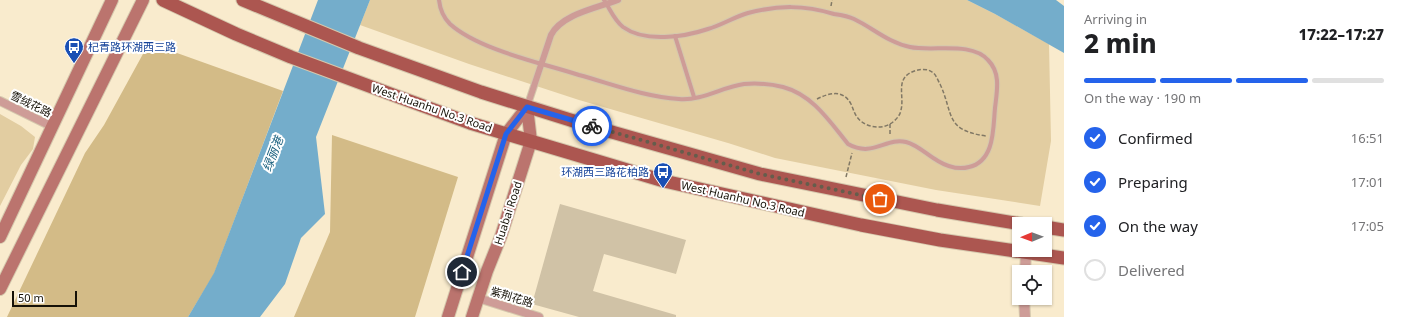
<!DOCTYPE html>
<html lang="en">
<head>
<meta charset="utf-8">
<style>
  body { margin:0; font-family:"Noto Sans","Noto Sans SC",sans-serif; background:#f2f2f2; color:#202124; height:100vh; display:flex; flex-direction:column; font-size:15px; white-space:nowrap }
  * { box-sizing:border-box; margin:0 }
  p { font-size:13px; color:#757577 }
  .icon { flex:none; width:22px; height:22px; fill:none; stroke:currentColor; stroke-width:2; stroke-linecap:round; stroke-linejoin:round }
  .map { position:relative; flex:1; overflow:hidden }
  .drawer { display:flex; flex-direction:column; background:#fff; width:340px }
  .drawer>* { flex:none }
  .needle { width:26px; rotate:269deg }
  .buttons { position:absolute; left:1012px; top:217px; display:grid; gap:8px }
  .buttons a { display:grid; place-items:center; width:40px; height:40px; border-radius:0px; background:#fff; box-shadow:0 1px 3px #0004; font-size:20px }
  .scale { position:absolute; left:12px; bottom:10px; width:65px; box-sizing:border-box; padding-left:4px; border:2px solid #151107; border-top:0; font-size:11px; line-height:14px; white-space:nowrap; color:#151107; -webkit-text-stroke:3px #fff; paint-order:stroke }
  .pin { position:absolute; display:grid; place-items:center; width:34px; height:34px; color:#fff; margin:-17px; border:2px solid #fff; border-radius:50%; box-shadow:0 1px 4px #0007 }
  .courier { position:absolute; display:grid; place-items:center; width:40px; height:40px; margin:-20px; border:3px solid #2563eb; border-radius:50%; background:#fff; color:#222; box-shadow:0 1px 5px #0007 }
  .summary em { font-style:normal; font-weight:800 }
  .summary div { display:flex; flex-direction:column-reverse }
  .summary { display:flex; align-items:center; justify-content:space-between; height:68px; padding:0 20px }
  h1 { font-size:26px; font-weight:800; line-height:30px }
  .bar { display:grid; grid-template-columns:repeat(4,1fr); gap:6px 4px; align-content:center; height:48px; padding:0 20px }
  .bar i { height:5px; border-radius:3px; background:#e0e0e0 }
  .bar .current { background:#2563eb }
  .bar p { grid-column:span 4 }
  ol { padding:0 20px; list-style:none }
  li { display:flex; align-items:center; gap:12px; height:44px }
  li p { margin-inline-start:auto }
  li .icon { padding:4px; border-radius:50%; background:#2563eb; color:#fff; stroke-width:4 }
  li:last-child { color:#757577 }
  li i { width:22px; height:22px; border:2px solid #e0e0e0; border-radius:50% }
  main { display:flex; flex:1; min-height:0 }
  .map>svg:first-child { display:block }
</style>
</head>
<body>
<main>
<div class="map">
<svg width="1064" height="317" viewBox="0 0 1064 317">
  <rect width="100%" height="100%" fill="#f9ebcd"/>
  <g fill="#e2cda1">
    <polygon points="370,0 967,0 995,14 1049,44 1051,141 1040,206 936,190 775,158 728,143 579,100 469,64 360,25"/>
    <polygon points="0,114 21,126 35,137 33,149 21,165 0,206"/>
  </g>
  <g fill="#d3bb87">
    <polygon points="149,43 283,91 214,274 188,317 7,317 85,153 104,125"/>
    <polygon points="332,135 458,177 415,317 294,317 330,232"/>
  </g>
  <g fill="#74adcb">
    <polygon points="318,0 370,0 316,137 325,214 301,238 285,284 260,317 188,317 214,273"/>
    <polygon points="967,0 1056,0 1064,6 1064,53 995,14"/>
  </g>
  <polygon fill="#d0c2a6" points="560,204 686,240 676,274 604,254 593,291 676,315 676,317 579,317 532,304"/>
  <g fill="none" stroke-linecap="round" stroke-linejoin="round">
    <defs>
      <g id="service">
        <path d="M439,0C440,9 443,17 450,24C479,50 542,63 579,75C612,84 645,97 679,99C702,101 722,87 744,84C757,83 771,84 783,87C813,95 830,122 848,144C873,158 886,137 906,142C918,145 927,155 938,161C948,167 958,170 969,167C995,161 993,128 995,108C997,91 1001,73 988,60C971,41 933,52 910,47C889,43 873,28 854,19C848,16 841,15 834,14C804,5 779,5 748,13C734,17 722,25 708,29C684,37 645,43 623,27C614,20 610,9 604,0"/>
        <polyline points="675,36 694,97"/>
      </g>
      <path id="pedestrian" d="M527,107L551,35C562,14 597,8 618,0"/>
      <g id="minor">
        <polyline points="0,101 53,127"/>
        <polyline points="478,298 539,317"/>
      </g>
      <g id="tertiary">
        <polyline points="1025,272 1026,254"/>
        <polyline points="1024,298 1025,317"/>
      </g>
      <g id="secondary">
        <polyline points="0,237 112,0"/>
        <polyline points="0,289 143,0"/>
        <polyline points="448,317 506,134 527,107"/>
        <polyline points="472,317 487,271 501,236 531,141 527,107"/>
      </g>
      <g id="primary">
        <polyline points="163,0 236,34 291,57 396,96 470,123 664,181 861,225 940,240 1064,258"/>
        <polyline points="243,0 359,48 481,92 580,123 760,174 937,210 1021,224"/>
        <polyline points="1045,227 1064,230"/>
      </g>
    </defs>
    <use href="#service" stroke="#d5c8ad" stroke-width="6"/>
    <use href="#pedestrian" stroke="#d5c8ad" stroke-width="8"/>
    <use href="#minor" stroke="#d5c8ad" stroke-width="10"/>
    <use href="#tertiary" stroke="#d5c8ad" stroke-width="12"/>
    <use href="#secondary" stroke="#d5c8ad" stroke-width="14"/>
    <use href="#primary" stroke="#d5c8ad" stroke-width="15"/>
    <g stroke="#817865" stroke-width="1.5" stroke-dasharray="4 2" stroke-linecap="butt">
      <polyline points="831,6 832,0"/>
      <path d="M817,99C829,93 843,89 851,104C853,108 854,113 857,117C864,127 880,130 890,124C895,121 900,116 901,110C905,95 893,76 918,70C922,69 928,69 932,72C936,74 938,81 940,84C954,114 944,130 986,136"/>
      <polyline points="890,124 890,136"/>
      <polyline points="846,177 852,153"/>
    </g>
    <use href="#service" stroke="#ce9c97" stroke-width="4"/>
    <use href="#pedestrian" stroke="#ce9c97" stroke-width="6"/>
    <use href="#minor" stroke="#ce9c97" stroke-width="8"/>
    <use href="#tertiary" stroke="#ce9c97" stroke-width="10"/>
    <use href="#secondary" stroke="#bb746e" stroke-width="12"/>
    <use href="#primary" stroke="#ac5650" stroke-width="13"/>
  </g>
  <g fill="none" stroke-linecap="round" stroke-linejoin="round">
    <polyline stroke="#655d4c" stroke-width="4" stroke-dasharray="0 7.2" points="592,126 760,174 880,199"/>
    <polyline stroke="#2563eb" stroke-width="5" points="462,272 506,134 527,107 592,126"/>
  </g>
  <defs>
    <symbol id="bus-pin" viewBox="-11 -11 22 30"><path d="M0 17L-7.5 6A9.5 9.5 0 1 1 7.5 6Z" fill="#1a4fb4" stroke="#fff"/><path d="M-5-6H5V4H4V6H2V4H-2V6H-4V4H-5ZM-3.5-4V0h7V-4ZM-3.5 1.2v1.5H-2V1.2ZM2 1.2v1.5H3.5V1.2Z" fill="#fff"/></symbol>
  </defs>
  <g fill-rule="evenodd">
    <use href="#bus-pin" x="63" y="36" width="22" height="30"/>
    <use href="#bus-pin" x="652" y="161" width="22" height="30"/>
  </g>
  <g text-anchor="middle" stroke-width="4" stroke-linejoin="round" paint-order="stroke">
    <g font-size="11" fill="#164399" stroke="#fff" text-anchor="start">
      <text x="88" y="51">杞青路环湖西三路</text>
      <text x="649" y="176" text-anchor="end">环湖西三路花柏路</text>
    </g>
    <g font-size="11" fill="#151107" stroke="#fff">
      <text transform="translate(31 104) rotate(26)" y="4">雪绒花路</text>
      <text transform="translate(432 108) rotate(19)" y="4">West Huanhu No.3 Road</text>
      <text transform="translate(743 199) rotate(13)" y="4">West Huanhu No.3 Road</text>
      <text transform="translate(508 213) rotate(-72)" y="4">Huabai Road</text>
      <text transform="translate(512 297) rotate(17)" y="4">紫荆花路</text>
    </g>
    <g font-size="12" font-style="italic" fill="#185f7d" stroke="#fff">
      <text transform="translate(273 154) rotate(-69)" y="4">绿丽港</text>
    </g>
  </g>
</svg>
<div class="buttons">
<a><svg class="needle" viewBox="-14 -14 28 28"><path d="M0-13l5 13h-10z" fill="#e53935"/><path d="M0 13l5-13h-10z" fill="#757577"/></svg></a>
<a><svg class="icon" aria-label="locate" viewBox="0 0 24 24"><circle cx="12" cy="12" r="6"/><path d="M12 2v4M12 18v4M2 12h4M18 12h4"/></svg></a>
</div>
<div class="scale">50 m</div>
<div class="pin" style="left:880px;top:199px;background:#ea580c"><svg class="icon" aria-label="bag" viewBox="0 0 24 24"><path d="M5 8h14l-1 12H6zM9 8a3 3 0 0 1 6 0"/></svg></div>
<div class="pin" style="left:462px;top:272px;background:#1f2937"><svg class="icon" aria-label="home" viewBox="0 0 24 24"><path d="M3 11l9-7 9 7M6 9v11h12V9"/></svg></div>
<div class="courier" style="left:592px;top:126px"><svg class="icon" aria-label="bike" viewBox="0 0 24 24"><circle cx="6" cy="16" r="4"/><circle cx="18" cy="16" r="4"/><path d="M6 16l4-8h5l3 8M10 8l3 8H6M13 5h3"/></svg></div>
</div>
<section class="drawer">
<div class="summary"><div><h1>2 min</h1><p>Arriving in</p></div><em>17:22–17:27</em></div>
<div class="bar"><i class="current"></i><i class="current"></i><i class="current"></i><i></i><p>On the way · 190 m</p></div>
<ol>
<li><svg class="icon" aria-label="check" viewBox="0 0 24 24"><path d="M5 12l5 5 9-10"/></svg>Confirmed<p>16:51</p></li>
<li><svg class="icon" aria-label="check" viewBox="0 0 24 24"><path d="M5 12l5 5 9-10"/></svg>Preparing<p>17:01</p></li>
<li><svg class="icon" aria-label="check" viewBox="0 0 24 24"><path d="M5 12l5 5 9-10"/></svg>On the way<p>17:05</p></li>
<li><i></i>Delivered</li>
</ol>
</section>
</main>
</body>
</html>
